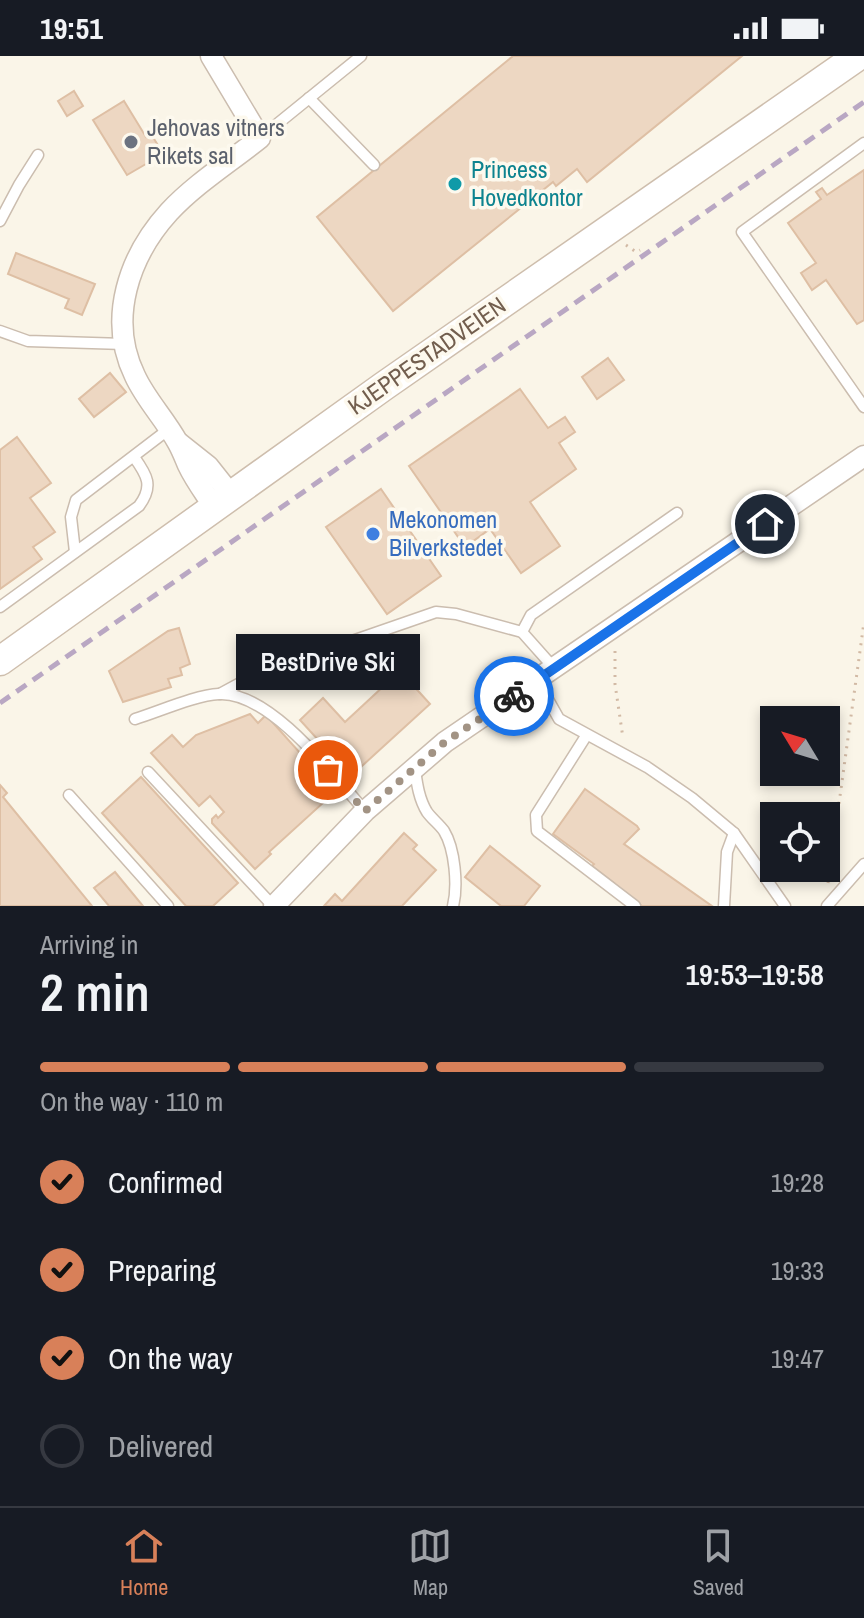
<!DOCTYPE html>
<html lang="en">
<head>
<meta charset="utf-8">
<style>
  body { margin:0; font-family:"Archivo Narrow",sans-serif; background:#242831; color:#f1f3f6; height:100vh; display:flex; flex-direction:column; font-size:30px; white-space:nowrap }
  * { box-sizing:border-box; margin:0 }
  p { font-size:26px; color:#9ea1a6 }
  .icon { flex:none; width:44px; height:44px; fill:none; stroke:currentColor; stroke-width:2; stroke-linecap:round; stroke-linejoin:round }
  .map { position:relative; height:850px; overflow:hidden }
  .drawer { display:flex; flex-direction:column; background:#171b24; flex:1 }
  .drawer>* { flex:none }
  .needle { width:52px; rotate:308deg }
  .fabs { position:absolute; left:760px; top:650px; display:grid; gap:16px }
  .fabs a { display:grid; place-items:center; width:80px; height:80px; border-radius:0px; background:#171b24; box-shadow:0 4px 12px #0003; font-size:40px }
  .pin { position:absolute; display:grid; place-items:center; width:68px; height:68px; color:#fff; margin:-34px; border:4px solid #fff; border-radius:50%; box-shadow:0 2px 8px #0007 }
  .courier { position:absolute; display:grid; place-items:center; width:80px; height:80px; margin:-40px; border:6px solid #1a73e8; border-radius:50%; background:#fff; color:#222; box-shadow:0 2px 10px #0007 }
  .bubble { position:absolute; height:56px; border-radius:0px; background:#171b24; box-shadow:0 4px 12px #0003; font-size:26px; font-weight:600; line-height:56px; text-align:center }
  .overview em { font-style:normal; font-weight:600 }
  .overview div { display:flex; flex-direction:column-reverse }
  .overview { display:flex; align-items:center; justify-content:space-between; height:136px; padding:0 40px }
  h1 { font-size:52px; font-weight:600; line-height:60px }
  .bar { display:grid; grid-template-columns:repeat(4,1fr); gap:12px 8px; align-content:center; height:96px; padding:0 40px }
  .bar i { height:10px; border-radius:6px; background:#363941 }
  .bar .on { background:#d88059 }
  .bar p { grid-column:span 4 }
  ol { padding:0 40px; list-style:none }
  li { display:flex; align-items:center; gap:24px; height:88px }
  li p { margin-inline-start:auto }
  li .icon { padding:8px; border-radius:50%; background:#d88059; color:#111; stroke-width:4 }
  li:last-child { color:#9ea1a6 }
  li i { width:44px; height:44px; border:4px solid #363941; border-radius:50% }
  .status { display:flex; justify-content:space-between; align-items:center; height:56px; padding:0 40px; background:#171b24; direction:ltr }
  .status svg { height:22px; fill:currentColor }
  .tab-bar { display:flex; justify-content:space-around; align-items:center; height:112px; border-top:2px solid #363941; background:#171b24; font-size:22px; color:#9ea1a6 }
  .tab-bar a { display:grid; justify-items:center; gap:4px }
  .tab-bar .on { color:#d88059 }
  .map>svg:first-child { display:block }
</style>
</head>
<body>
<div class="status"><b>19:51</b><svg viewBox="0 0 49 12"><path d="M0 12V9h3v3zM5 12V6h3v6zM10 12V3h3v9zM15 12V0h3v12zM26 1h20v11H26zM47 4h2v5h-2z"/></svg></div>
<div class="map">
<svg width="864" height="850" viewBox="0 0 864 850">
  <rect width="100%" height="100%" fill="#faf5e8"/>
  <g fill="#edd7c2" stroke="#debfa4" stroke-width="2">
    <polygon points="513,0 742,0 587,126 577,113 556,130 553,126 393,255 317,161"/>
    <polygon points="74,35 83,50 67,60 58,45"/>
    <polygon points="124,45 146,81 151,78 159,91 154,94 158,101 127,119 93,64"/>
    <polygon points="864,114 864,264 857,268 826,224 812,234 801,217 816,207 788,167 821,143 816,136 822,132 827,139"/>
    <polygon points="16,197 95,228 82,259 65,252 69,243 8,218"/>
    <polygon points="608,302 624,324 597,343 582,321"/>
    <polygon points="110,317 126,336 94,361 79,343"/>
    <polygon points="520,333 548,372 565,361 575,376 559,387 576,413 530,446 560,490 521,517 490,473 465,491 409,410"/>
    <polygon points="17,381 51,427 30,442 55,476 33,491 42,503 0,533 0,394"/>
    <polygon points="381,433 441,520 387,558 326,471"/>
    <polygon points="179,572 190,608 180,612 182,619 168,623 171,631 123,646 109,615 168,575"/>
    <polygon points="400,615 430,648 351,720 300,664 323,642 345,666"/>
    <polygon points="250,658 258,667 266,659 335,736 269,796 271,798 255,813 212,767 212,763 216,759 218,762 224,756 210,740 199,750 151,697 172,679 183,691 196,679"/>
    <polygon points="141,721 238,827 213,850 186,850 102,757"/>
    <polygon points="0,729 7,737 3,741 92,850 0,850"/>
    <polygon points="585,733 637,770 639,773 624,788 712,850 642,850 613,829 614,827 592,810 594,808 553,778"/>
    <polygon points="404,777 417,789 413,793 436,814 402,850 324,850 335,838 342,845"/>
    <polygon points="490,790 540,830 524,850 501,850 465,821"/>
    <polygon points="115,816 143,850 109,850 94,832"/>
  </g>
  <g fill="none" stroke-linecap="round" stroke-linejoin="round">
    <defs>
      <g id="lane">
        <polyline points="309,42 374,109"/>
        <polyline points="260,82 361,0"/>
        <polyline points="864,87 742,176 864,351"/>
        <polyline points="0,165 19,129 38,99"/>
        <polyline points="0,275 28,285 124,288"/>
        <polyline points="75,496 71,461 76,444 169,373"/>
        <path d="M0,551L139,450C154,430 147,419 134,401"/>
        <polyline points="522,576 531,559 677,457"/>
        <polyline points="537,624 559,663 647,711 692,742 734,777 785,850"/>
        <polyline points="220,638 257,618 436,556 456,558 522,576 554,612"/>
        <path d="M135,663C158,656 196,639 219,638C270,635 334,720 365,755"/>
        <polyline points="586,680 536,759 537,775 635,850"/>
        <path d="M415,714C417,728 419,743 427,756C432,763 439,768 444,775C455,793 458,830 453,850"/>
        <polyline points="148,716 273,850"/>
        <polyline points="69,739 168,850"/>
        <polyline points="724,850 727,796 734,777"/>
        <polyline points="827,850 864,808"/>
      </g>
      <g id="street">
        <path d="M211,0L260,82C230,106 195,128 169,156C129,200 107,263 135,320C146,344 165,363 178,387C182,394 185,402 188,409C195,424 205,437 214,451"/>
        <polyline points="179,387 208,410 231,439"/>
        <polyline points="274,850 365,755 445,686 864,400"/>
      </g>
      <polyline id="secondary" points="0,605 384,330 858,0"/>
    </defs>
    <use href="#lane" stroke="#cbbdaf" stroke-width="13"/>
    <use href="#street" stroke="#cbbdaf" stroke-width="23"/>
    <use href="#secondary" stroke="#cebead" stroke-width="31"/>
    <g stroke="#d2baa5" stroke-width="3" stroke-dasharray="2 6" stroke-linecap="butt">
      <polyline points="626,189 636,196 640,194"/>
      <polyline points="615,595 615,628 623,682"/>
      <polyline points="828,827 864,566"/>
    </g>
    <use href="#lane" stroke="#fff" stroke-width="10"/>
    <use href="#street" stroke="#fff" stroke-width="20"/>
    <use href="#secondary" stroke="#fff" stroke-width="28"/>
    <polyline stroke="#b9a7c3" stroke-width="5" stroke-dasharray="12 8" stroke-linecap="butt" points="0,647 864,46"/>
  </g>
  <g fill="none" stroke-linecap="round" stroke-linejoin="round">
    <polyline stroke="#a29384" stroke-width="8" stroke-dasharray="0 14.4" points="328,714 365,755 445,686 514,640"/>
    <polyline stroke="#1a73e8" stroke-width="10" points="514,640 765,468"/>
  </g>
  <circle fill="#6b7280" stroke="#fdf9ee" stroke-width="3" cx="131" cy="86" r="8"/>
  <circle fill="#0f9aa8" stroke="#fdf9ee" stroke-width="3" cx="455" cy="128" r="8"/>
  <circle fill="#3f7fe0" stroke="#fdf9ee" stroke-width="3" cx="373" cy="478" r="8"/>
  <g text-anchor="middle" stroke-width="7" stroke-linejoin="round" paint-order="stroke">
    <g font-size="24" fill="#5b616d" stroke="#fdf9ee" text-anchor="start">
      <text x="147" y="80">Jehovas vitners<tspan x="147" dy="28">Rikets sal</tspan></text>
    </g>
    <g font-size="24" fill="#0d838f" stroke="#fdf9ee" text-anchor="start">
      <text x="471" y="122">Princess<tspan x="471" dy="28">Hovedkontor</tspan></text>
    </g>
    <g font-size="24" fill="#725e4e" stroke="#fdf9ee">
      <text transform="translate(427 300) rotate(-35)" y="8">KJEPPESTADVEIEN</text>
    </g>
    <g font-size="24" fill="#366cbe" stroke="#fdf9ee" text-anchor="start">
      <text x="389" y="472">Mekonomen<tspan x="389" dy="28">Bilverkstedet</tspan></text>
    </g>
  </g>
</svg>
<div class="fabs">
<a><svg class="needle" viewBox="-14 -14 28 28"><path d="M0-13l5 13h-10z" fill="#e53935"/><path d="M0 13l5-13h-10z" fill="#9ea1a6"/></svg></a>
<a><svg class="icon" aria-label="locate" viewBox="0 0 24 24"><circle cx="12" cy="12" r="6"/><path d="M12 2v4M12 18v4M2 12h4M18 12h4"/></svg></a>
</div>
<div class="pin" style="left:328px;top:714px;background:#ea580c"><svg class="icon" aria-label="bag" viewBox="0 0 24 24"><path d="M5 8h14l-1 12H6zM9 8a3 3 0 0 1 6 0"/></svg></div>
<div class="pin" style="left:765px;top:468px;background:#1f2937"><svg class="icon" aria-label="home" viewBox="0 0 24 24"><path d="M3 11l9-7 9 7M6 9v11h12V9"/></svg></div>
<div class="courier" style="left:514px;top:640px"><svg class="icon" aria-label="bike" viewBox="0 0 24 24"><circle cx="6" cy="16" r="4"/><circle cx="18" cy="16" r="4"/><path d="M6 16l4-8h5l3 8M10 8l3 8H6M13 5h3"/></svg></div>
<div class="bubble" style="left:236px;top:578px;width:184px">BestDrive Ski</div>
</div>
<section class="drawer">
<div class="overview"><div><h1>2 min</h1><p>Arriving in</p></div><em>19:53–19:58</em></div>
<div class="bar"><i class="on"></i><i class="on"></i><i class="on"></i><i></i><p>On the way · 110 m</p></div>
<ol>
<li><svg class="icon" aria-label="check" viewBox="0 0 24 24"><path d="M5 12l5 5 9-10"/></svg>Confirmed<p>19:28</p></li>
<li><svg class="icon" aria-label="check" viewBox="0 0 24 24"><path d="M5 12l5 5 9-10"/></svg>Preparing<p>19:33</p></li>
<li><svg class="icon" aria-label="check" viewBox="0 0 24 24"><path d="M5 12l5 5 9-10"/></svg>On the way<p>19:47</p></li>
<li><i></i>Delivered</li>
</ol>
</section>
<nav class="tab-bar">
<a class="on"><svg class="icon" aria-label="home" viewBox="0 0 24 24"><path d="M3 11l9-7 9 7M6 9v11h12V9"/></svg>Home</a>
<a><svg class="icon" aria-label="map" viewBox="0 0 24 24"><path d="M3 6l6-2 6 2 6-2v14l-6 2-6-2-6 2zM9 4v14M15 6v14"/></svg>Map</a>
<a><svg class="icon" aria-label="saved" viewBox="0 0 24 24"><path d="M7 4h10v16l-5-4-5 4z"/></svg>Saved</a>
</nav>
</body>
</html>
